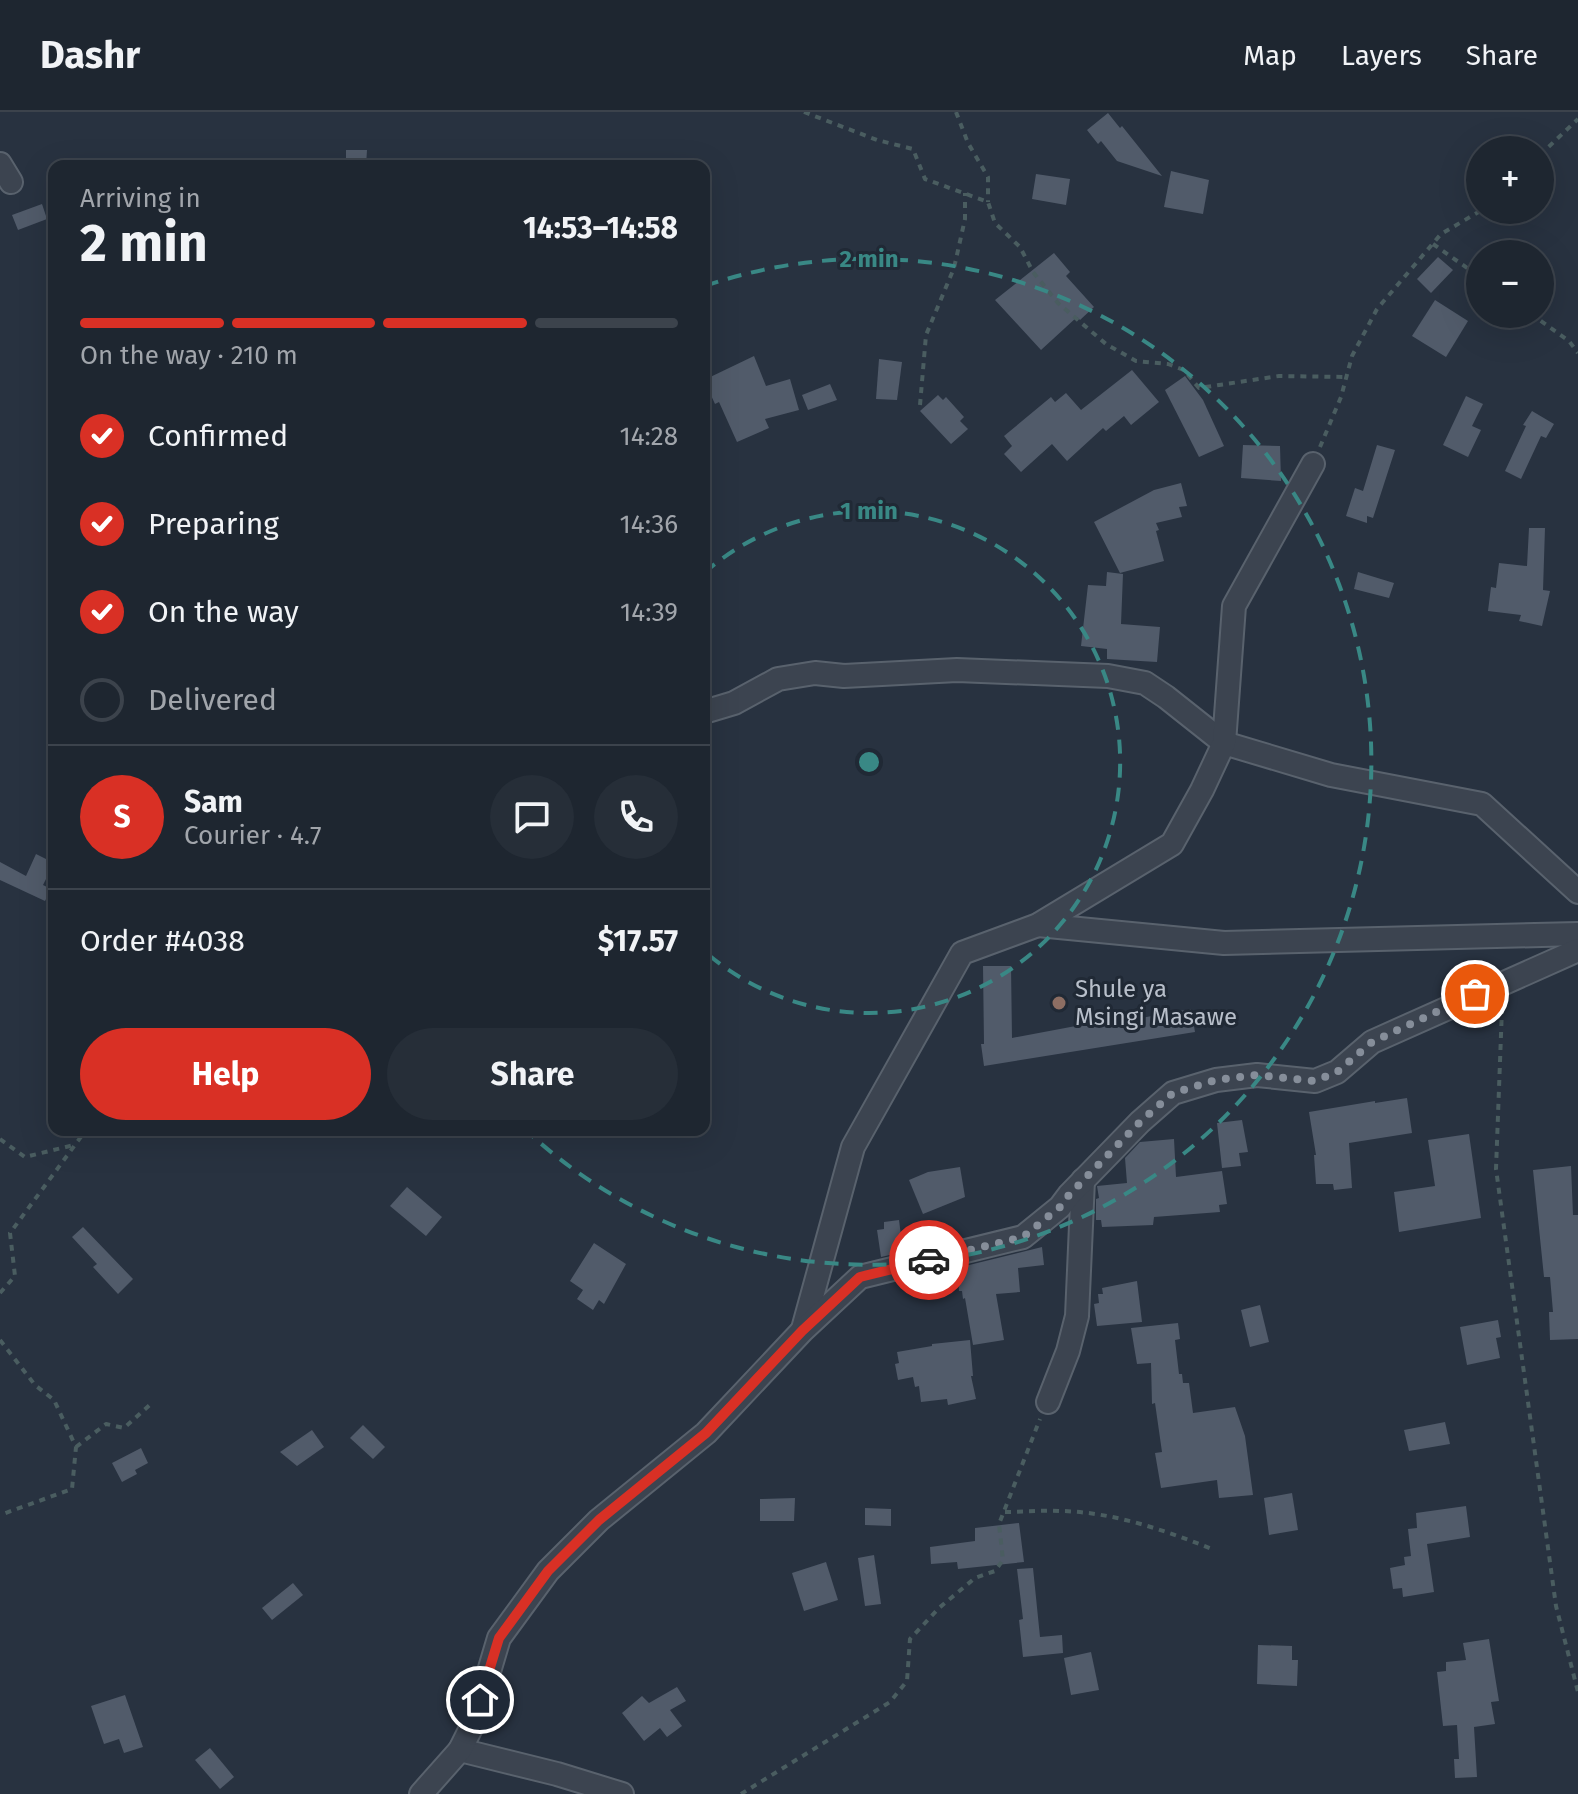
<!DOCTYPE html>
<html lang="en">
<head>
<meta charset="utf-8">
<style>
  body { margin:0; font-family:"Fira Sans",sans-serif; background:#262e38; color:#f1f3f6; height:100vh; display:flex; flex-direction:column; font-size:30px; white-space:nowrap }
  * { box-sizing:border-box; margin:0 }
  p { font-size:26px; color:#a1a5ab }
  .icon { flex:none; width:44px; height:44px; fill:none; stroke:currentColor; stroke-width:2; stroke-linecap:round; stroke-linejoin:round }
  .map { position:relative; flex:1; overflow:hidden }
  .sheet { position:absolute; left:48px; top:48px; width:662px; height:976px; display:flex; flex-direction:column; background:#1e2630; border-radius:16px; box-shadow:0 8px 32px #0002,0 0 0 2px #3c434c }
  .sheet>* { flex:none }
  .tools { position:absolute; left:1466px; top:24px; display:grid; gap:16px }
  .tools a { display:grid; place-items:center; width:88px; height:88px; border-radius:50%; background:#1e2630; box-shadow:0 8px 32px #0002,0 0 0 2px #3c434c; font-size:40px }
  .pin { position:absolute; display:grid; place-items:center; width:68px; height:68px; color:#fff; margin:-34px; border:4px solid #fff; border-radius:50%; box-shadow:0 2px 8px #0007 }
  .courier { position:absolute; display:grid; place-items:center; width:80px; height:80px; margin:-40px; border:6px solid #d93025; border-radius:50%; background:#fff; color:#222; box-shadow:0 2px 10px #0007 }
  .head em { font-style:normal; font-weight:700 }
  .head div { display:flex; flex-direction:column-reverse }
  .head { display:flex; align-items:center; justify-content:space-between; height:136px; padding:0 32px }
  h1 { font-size:52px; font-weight:700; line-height:60px }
  .bar { display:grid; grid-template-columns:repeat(4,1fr); gap:12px 8px; align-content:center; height:96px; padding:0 32px }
  .bar i { height:10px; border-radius:6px; background:#3c434c }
  .bar .active { background:#d93025 }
  .bar p { grid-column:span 4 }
  .line { display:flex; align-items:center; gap:20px; padding:0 32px; border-top:2px solid #3c434c }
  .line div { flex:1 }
  .round { display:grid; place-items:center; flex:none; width:84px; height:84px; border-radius:42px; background:#262e38 }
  ol { padding:0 32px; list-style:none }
  li { display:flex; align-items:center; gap:24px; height:88px }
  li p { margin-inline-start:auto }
  li .icon { padding:8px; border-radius:50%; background:#d93025; color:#fff; stroke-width:4 }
  li:last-child { color:#a1a5ab }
  li i { width:44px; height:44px; border:4px solid #3c434c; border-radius:50% }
  .primary-button { display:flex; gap:16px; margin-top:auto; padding:16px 32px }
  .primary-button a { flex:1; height:92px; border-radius:48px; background:#d93025; color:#fff; font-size:32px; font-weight:700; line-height:92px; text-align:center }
  .primary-button a+a { background:#262e38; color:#f1f3f6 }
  header { display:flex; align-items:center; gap:48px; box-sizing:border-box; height:112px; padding:0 40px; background:#1e2630; border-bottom:2px solid #3c434c }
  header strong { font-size:38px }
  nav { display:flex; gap:44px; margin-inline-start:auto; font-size:28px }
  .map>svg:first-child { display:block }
</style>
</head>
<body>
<header>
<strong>Dashr</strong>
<nav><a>Map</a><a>Layers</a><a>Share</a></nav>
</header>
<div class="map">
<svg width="1578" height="1682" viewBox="0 0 1578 1682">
  <rect width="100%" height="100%" fill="#283240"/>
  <g fill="#515b6a">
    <polygon points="1108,1 1120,16 1122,14 1162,64 1117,49 1101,29 1098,32 1087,18"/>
    <polygon points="346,38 367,38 366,54 346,54"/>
    <polygon points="1171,59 1209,68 1203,102 1164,95"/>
    <polygon points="1036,62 1070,67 1066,93 1032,87"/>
    <polygon points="42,92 47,107 18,118 12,103"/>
    <polygon points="1054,141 1070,160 1066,164 1094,195 1080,208 1077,205 1041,238 995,188"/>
    <polygon points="1438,145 1453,158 1431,181 1417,167"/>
    <polygon points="1435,188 1468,209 1446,245 1412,224"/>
    <polygon points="754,244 766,274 790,267 799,298 765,307 769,316 737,330 719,290 715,292 704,268"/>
    <polygon points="879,247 902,250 897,288 876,287"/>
    <polygon points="1132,258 1159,290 1131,313 1124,304 1106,319 1103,316 1067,349 1052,332 1021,360 1004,342 1012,334 1004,324 1051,285 1055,290 1066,281 1081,298"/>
    <polygon points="1185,264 1203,288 1224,334 1199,345 1165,278"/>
    <polygon points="830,272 837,288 808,298 802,283"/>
    <polygon points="938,283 943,288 946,285 964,305 960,309 968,317 951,332 920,299"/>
    <polygon points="1466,284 1483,292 1472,314 1481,318 1468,345 1443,333"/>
    <polygon points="1532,299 1554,312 1546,326 1541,324 1521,367 1505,359 1526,314 1523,313"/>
    <polygon points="1243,333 1280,334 1281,369 1241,366"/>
    <polygon points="1377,333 1395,338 1373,406 1367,404 1367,411 1346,404 1355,376 1363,379"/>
    <polygon points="1181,371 1187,394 1179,395 1182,405 1156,411 1159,418 1156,419 1164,449 1120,461 1094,410 1154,378"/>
    <polygon points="1529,416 1545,416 1543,478 1550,479 1542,514 1519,509 1521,503 1488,499 1491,475 1496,476 1499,451 1527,454"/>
    <polygon points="1107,460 1123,462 1121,512 1160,515 1157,550 1107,547 1107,537 1081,534 1088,473 1106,474"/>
    <polygon points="1358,460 1394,471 1389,486 1354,477"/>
    <polygon points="36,742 54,751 43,773 51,777 45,789 0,768 0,750 26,764"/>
    <polygon points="983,854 1011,854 1012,926 1113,907 1113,911 1191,897 1195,920 984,954 981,932 984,932"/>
    <polygon points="1407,986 1412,1021 1349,1031 1352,1076 1334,1078 1333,1072 1316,1072 1314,1043 1316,1043 1309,1000 1375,989 1375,991"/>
    <polygon points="1242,1008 1248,1040 1239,1041 1241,1054 1222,1056 1217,1011"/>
    <polygon points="1469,1022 1481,1106 1399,1120 1394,1080 1435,1074 1428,1028"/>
    <polygon points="1174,1027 1176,1065 1222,1059 1227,1092 1219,1093 1220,1100 1154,1105 1153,1113 1102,1115 1101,1108 1096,1108 1096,1087 1099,1086 1097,1074 1127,1071 1125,1046 1140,1030"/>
    <polygon points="1571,1054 1573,1103 1578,1103 1578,1227 1550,1228 1549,1200 1553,1200 1550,1165 1544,1165 1533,1058"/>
    <polygon points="960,1055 965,1085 923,1102 909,1068 928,1060"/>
    <polygon points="407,1075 442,1105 426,1124 390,1094"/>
    <polygon points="899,1108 903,1140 881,1145 877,1118 884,1117 884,1110"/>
    <polygon points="83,1115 133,1167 118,1182 93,1155 97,1152 72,1125"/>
    <polygon points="594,1131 626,1152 604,1192 599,1188 593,1198 577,1187 583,1178 570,1169"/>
    <polygon points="1042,1135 1044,1153 1018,1156 1020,1180 996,1182 1004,1228 973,1233 965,1186 963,1187 962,1179 959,1179 957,1156"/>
    <polygon points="1137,1169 1142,1210 1097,1214 1094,1192 1099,1191 1098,1182 1103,1182 1102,1176"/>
    <polygon points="1260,1193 1269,1230 1250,1235 1241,1198"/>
    <polygon points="1498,1208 1501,1225 1496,1226 1500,1246 1467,1253 1460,1215"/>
    <polygon points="1178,1211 1180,1227 1175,1228 1179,1262 1182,1262 1183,1271 1189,1271 1193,1301 1235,1295 1245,1324 1253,1383 1219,1386 1217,1368 1161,1376 1155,1341 1162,1340 1155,1291 1152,1292 1151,1251 1137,1252 1131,1216"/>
    <polygon points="970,1228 973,1264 971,1264 976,1287 948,1293 947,1287 921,1290 919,1274 915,1275 913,1265 898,1268 895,1252 899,1251 897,1240 932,1234 932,1232"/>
    <polygon points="1445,1310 1450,1332 1409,1339 1404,1318"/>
    <polygon points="363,1313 385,1335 373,1347 350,1326"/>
    <polygon points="312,1318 324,1335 297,1354 280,1340"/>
    <polygon points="141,1336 148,1351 135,1358 137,1362 122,1370 112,1351"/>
    <polygon points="1292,1381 1298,1418 1269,1423 1264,1386"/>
    <polygon points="795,1386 794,1409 760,1409 760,1387"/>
    <polygon points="1466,1394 1470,1425 1427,1432 1434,1480 1403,1485 1402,1476 1393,1477 1390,1456 1405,1453 1404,1445 1411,1444 1408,1417 1417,1416 1416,1401"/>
    <polygon points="865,1396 891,1397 891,1414 865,1413"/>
    <polygon points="1019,1411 1024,1450 958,1457 957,1450 931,1452 930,1435 975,1429 975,1416"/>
    <polygon points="874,1443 881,1492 865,1494 858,1446"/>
    <polygon points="826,1450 838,1488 804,1499 792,1461"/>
    <polygon points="1033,1456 1040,1525 1062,1523 1063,1541 1023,1545 1019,1508 1023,1507 1017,1457"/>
    <polygon points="293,1471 303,1483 272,1508 262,1496"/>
    <polygon points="1489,1527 1499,1589 1491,1590 1495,1612 1474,1615 1477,1665 1455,1666 1454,1647 1459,1647 1457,1613 1443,1614 1437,1560 1446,1559 1446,1550 1466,1548 1463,1531"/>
    <polygon points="1258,1533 1292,1534 1292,1548 1298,1548 1297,1574 1257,1572"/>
    <polygon points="1091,1540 1099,1578 1071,1583 1064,1546"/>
    <polygon points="677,1575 686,1589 670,1598 682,1614 667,1625 660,1616 644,1629 622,1601 642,1584 649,1591"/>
    <polygon points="125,1583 143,1635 124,1641 119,1627 104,1632 91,1594"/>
    <polygon points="210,1636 234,1665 220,1677 195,1648"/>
  </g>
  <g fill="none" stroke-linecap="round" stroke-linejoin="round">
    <defs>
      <g id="street">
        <polyline points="0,52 11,70"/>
        <polyline points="704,600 734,591 778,567 815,561 844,564 957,558 1108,564 1145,571 1166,585 1224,631 1331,663 1482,692 1578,780"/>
        <polyline points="1038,813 1224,831 1578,822"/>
        <polyline points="803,1217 853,1035 962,841 1038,813 1172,732 1202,678 1224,631 1234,494 1313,352"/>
        <polyline points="1048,1290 1068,1239 1077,1204 1083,1068"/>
        <polyline points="460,1638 557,1662 622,1682"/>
        <polyline points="421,1682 460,1638 474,1610 499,1526 548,1459 599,1408 706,1321 802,1219 860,1165 1023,1125 1060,1095 1069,1083 1140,1010 1173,981 1216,968 1257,963 1315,969 1337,960 1372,930 1578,838"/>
      </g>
    </defs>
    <use href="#street" stroke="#59626d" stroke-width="26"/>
    <g stroke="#4a5d60" stroke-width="4" stroke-dasharray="6 6" stroke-linecap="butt">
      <polyline points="804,0 877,28 913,37 925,67 988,90 995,111 1020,135 1033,160 1058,191 1106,232 1136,249 1168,252 1184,258 1199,276 1279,264 1346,265"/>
      <polyline points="956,0 968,31 988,65 988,90"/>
      <polyline points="1540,43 1578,7"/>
      <polyline points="1433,132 1480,165"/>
      <polyline points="1531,202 1569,229 1578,241"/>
      <polyline points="920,293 926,223 954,156 965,107 965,81"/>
      <polyline points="1320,335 1341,285 1352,244 1377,197 1441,122 1482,98"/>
      <polyline points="1502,896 1496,1057 1556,1494 1578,1580"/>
      <polyline points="0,1027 25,1045 74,1033"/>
      <polyline points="0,1181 15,1164 10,1121 86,1018"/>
      <polyline points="0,1228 35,1273 54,1288 76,1335 72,1377 0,1403"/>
      <polyline points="76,1335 106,1312 124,1316 153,1290"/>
      <path d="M1005,1400C1024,1400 1043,1398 1061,1399C1113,1400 1164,1418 1212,1437"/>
      <polyline points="741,1682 890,1590 907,1569 910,1527 939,1496 975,1466 995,1459 1003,1448 999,1412 1040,1307"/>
    </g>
    <use href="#street" stroke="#3c4450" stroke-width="22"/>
  </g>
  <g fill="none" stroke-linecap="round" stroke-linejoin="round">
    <polyline stroke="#868e9a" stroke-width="8" stroke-dasharray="0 14.4" points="929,1148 1023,1125 1060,1095 1069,1083 1140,1010 1173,981 1216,968 1257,963 1315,969 1337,960 1372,930 1475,882"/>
    <polyline stroke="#d93025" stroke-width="10" points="480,1588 499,1526 548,1459 599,1408 706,1321 802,1219 860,1165 929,1148"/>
  </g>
  <g fill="none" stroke="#398885" stroke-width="4" stroke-dasharray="14 10">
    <path d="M704 461A251 251 0 1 1 704 839"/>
    <path d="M705 174A503 503 0 1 1 529 1021"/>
  </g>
  <circle fill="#8d6e63" stroke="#202935" stroke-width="3" cx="1059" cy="891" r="8"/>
  <g text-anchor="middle" stroke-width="6" stroke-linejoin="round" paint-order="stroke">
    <g font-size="24" fill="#b8bfca" stroke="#202935" text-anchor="start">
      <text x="1075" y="885">Shule ya<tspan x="1075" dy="28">Msingi Masawe</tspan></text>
    </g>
  </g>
  <circle cx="869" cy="650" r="12" fill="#398885" stroke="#202935" stroke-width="4"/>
  <g font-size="24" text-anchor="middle" font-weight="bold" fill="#398885" stroke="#202935" stroke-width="6" stroke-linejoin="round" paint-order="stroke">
    <text x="869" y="155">2 min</text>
    <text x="869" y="407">1 min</text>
  </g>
</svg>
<div class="tools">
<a>+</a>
<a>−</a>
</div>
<div class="pin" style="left:1475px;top:882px;background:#ea580c"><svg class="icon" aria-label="bag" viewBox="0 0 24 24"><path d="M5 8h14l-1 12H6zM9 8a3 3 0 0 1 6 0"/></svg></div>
<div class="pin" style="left:480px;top:1588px;background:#1f2937"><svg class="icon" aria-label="home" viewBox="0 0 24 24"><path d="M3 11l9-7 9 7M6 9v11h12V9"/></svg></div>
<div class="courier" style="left:929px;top:1148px"><svg class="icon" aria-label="car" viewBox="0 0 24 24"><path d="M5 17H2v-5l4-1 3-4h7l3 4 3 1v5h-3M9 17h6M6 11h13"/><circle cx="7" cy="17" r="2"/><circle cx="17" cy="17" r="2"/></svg></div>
<section class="sheet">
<div class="head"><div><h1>2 min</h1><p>Arriving in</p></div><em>14:53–14:58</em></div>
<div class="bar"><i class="active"></i><i class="active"></i><i class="active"></i><i></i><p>On the way · 210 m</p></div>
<ol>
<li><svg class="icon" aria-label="check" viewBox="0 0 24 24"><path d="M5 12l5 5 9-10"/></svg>Confirmed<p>14:28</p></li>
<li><svg class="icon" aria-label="check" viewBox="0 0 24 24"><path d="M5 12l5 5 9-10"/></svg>Preparing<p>14:36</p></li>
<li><svg class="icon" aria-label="check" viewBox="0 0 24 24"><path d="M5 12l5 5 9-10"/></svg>On the way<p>14:39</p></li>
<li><i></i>Delivered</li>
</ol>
<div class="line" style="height:144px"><b class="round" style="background:#d93025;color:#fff">S</b><div><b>Sam</b><p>Courier · 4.7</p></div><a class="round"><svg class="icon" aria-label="chat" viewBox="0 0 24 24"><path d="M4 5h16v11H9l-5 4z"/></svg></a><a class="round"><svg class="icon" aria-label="phone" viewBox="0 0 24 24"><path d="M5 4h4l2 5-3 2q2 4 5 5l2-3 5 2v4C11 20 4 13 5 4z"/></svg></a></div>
<div class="line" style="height:104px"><div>Order #4038</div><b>$17.57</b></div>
<div class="primary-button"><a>Help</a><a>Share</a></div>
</section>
</div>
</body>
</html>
